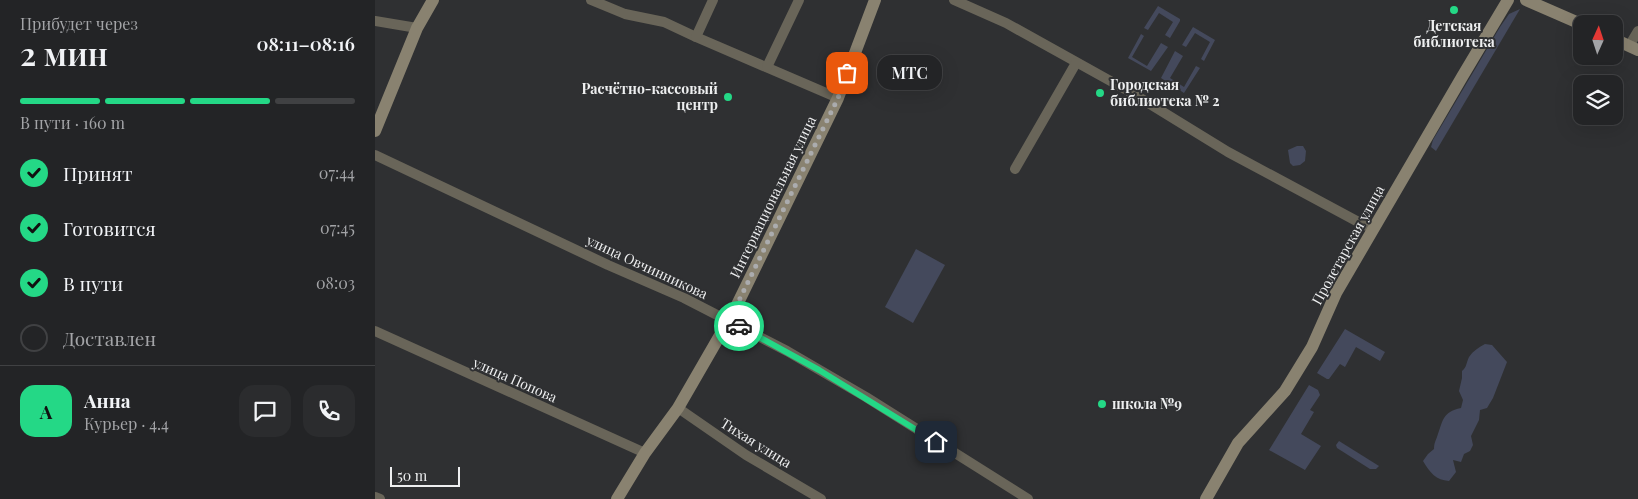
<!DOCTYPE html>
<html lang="ru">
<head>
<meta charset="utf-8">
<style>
  body { margin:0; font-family:"Playfair Display",serif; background:#2b2c2e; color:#f1f3f6; height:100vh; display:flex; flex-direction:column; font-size:19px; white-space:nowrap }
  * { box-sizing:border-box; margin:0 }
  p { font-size:16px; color:#a3a4a7 }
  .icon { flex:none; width:28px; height:28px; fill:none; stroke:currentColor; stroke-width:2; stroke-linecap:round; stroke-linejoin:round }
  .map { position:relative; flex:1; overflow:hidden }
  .side { display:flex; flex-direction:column; background:#232426; width:375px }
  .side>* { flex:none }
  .needle { width:32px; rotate:3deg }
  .fabs { position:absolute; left:1198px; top:15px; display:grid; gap:10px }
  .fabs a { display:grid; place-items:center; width:50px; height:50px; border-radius:10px; background:#232426; box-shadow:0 5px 20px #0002,0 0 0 1px #404143; font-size:25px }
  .scale { position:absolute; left:15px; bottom:12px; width:70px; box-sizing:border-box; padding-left:5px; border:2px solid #eeeff0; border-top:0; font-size:14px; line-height:18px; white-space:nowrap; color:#eeeff0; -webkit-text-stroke:4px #2f3032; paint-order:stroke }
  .pin { position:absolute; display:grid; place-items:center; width:42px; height:42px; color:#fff; margin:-21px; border-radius:10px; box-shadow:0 2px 8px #0006 }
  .courier { position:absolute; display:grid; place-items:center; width:50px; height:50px; margin:-25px; border:4px solid #24d886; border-radius:50%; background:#fff; color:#222; box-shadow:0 1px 6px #0007 }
  .bubble { position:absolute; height:35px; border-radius:15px; background:#232426; box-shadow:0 5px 20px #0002,0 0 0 1px #404143; font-size:16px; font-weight:600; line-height:35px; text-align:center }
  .headline em { font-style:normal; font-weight:600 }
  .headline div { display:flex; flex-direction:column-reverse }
  .headline { display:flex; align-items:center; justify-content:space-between; height:85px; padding:0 20px }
  h1 { font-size:32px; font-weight:600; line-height:38px }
  .bar { display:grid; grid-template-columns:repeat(4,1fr); gap:8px 5px; align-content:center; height:60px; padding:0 20px }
  .bar i { height:6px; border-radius:4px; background:#404143 }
  .bar .active { background:#24d886 }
  .bar p { grid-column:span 4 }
  .line { display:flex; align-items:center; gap:12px; padding:0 20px; border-top:1px solid #404143 }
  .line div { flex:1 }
  .round { display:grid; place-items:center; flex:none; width:52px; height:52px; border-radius:15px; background:#2b2c2e }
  ol { padding:0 20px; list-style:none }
  li { display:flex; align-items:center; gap:15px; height:55px }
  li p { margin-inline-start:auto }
  li .icon { padding:5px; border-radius:50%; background:#24d886; color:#111; stroke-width:4 }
  li:last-child { color:#a3a4a7 }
  li i { width:28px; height:28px; border:2px solid #404143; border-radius:50% }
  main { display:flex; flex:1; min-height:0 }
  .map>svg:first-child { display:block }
</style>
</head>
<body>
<main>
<section class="side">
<div class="headline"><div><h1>2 мин</h1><p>Прибудет через</p></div><em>08:11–08:16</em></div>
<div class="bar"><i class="active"></i><i class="active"></i><i class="active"></i><i></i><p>В пути · 160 m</p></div>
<ol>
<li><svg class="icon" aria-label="check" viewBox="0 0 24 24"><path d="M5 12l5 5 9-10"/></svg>Принят<p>07:44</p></li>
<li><svg class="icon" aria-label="check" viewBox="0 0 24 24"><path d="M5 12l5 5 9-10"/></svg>Готовится<p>07:45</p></li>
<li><svg class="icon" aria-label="check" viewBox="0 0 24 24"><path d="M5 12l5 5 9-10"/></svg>В пути<p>08:03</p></li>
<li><i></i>Доставлен</li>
</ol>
<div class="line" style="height:90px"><b class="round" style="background:#24d886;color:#111">А</b><div><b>Анна</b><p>Курьер · 4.4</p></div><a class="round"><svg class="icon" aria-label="chat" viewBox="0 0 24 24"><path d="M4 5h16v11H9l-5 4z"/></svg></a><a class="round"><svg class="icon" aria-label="phone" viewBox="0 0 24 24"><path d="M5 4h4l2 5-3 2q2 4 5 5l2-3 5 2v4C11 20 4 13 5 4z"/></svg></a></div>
</section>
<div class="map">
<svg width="1263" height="499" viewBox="0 0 1263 499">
  <rect width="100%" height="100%" fill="#2f3032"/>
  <g fill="#44495c">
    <polygon points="783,6 805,19 805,21 795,38 790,35 798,22 784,13 773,30 769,28"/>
    <polygon points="1145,9 1061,151 1056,147 1058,140 1125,27 1134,14"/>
    <polygon points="818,27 840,40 829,61 826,59 835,42 820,33 811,47 807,45"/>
    <polygon points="766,34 769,36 757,57 772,66 786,43 793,47 776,71 753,58"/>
    <polygon points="800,51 808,56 795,78 809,87 821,66 825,68 809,93 786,78"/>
    <polygon points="922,146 928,146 931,151 930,161 925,165 918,166 915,163 913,150"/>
    <polygon points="541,249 570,265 538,323 510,307"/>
    <polygon points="970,329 1010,352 1005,361 981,347 970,367 965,364 954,379 952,379 942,373"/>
    <path d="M1110,344L1117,345L1132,362L1118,398L1112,408L1105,410L1104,420L1096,436L1098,445L1095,451L1089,454L1086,462L1078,460L1081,472L1074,481C1061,480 1055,473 1048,461L1053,454L1059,449C1059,444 1060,442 1062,437C1068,421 1067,412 1086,408L1088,400L1084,391L1087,378V371C1092,367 1091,363 1094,357C1098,351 1104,347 1110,344Z"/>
    <polygon points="934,385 943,390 945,395 935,410 939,412 926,434 946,446 930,470 894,450"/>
    <polygon points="964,441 1004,466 1001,469 995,469 962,448 961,445"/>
  </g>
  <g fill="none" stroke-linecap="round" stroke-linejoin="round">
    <g stroke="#696559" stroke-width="10">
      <polyline points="216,0 250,14 289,22 321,37 463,98"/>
      <polyline points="579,0 631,23 757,93 853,152 989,225 999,228"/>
      <polyline points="0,21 42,28"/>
      <polyline points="321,37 338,0"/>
      <polyline points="1254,46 1263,31"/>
      <polyline points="392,67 424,0"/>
      <polyline points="0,155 233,265 309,298 412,351 491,397 653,499"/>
      <polyline points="640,169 701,63"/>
      <polyline points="0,331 270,453"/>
      <polyline points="303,408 371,455 446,499"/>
      <polyline points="0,497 5,499"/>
    </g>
    <g stroke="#898270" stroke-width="12">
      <polyline points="1151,0 1206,24"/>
      <polyline points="1239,39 1263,50"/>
      <polyline points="0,131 42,28 58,0"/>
      <polyline points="242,499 270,453 303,408 359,311 463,98 500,0"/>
      <polyline points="831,499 863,443 910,391 937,347 961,293 1087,77 1133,0"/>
    </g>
  </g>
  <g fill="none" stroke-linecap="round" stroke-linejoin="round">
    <polyline stroke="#abacae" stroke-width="5" stroke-dasharray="0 9" points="364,326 354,321 463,98 472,73"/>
    <polyline stroke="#24d886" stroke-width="6" points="364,326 444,370 561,442"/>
  </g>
  <g fill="#24d886" stroke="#2f3032" stroke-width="2">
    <circle cx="1079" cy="10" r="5"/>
    <circle cx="725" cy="93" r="5"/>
    <circle cx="353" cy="97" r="5"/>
    <circle cx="727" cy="404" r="5"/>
  </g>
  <g text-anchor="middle" stroke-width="4" stroke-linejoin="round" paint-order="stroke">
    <g font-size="14" font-weight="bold" fill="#eeeff0" stroke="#2f3032" text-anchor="start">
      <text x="1079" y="31" text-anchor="middle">Детская<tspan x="1079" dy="16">библиотека</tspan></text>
      <text x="735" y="90">Городская<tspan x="735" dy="16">библиотека № 2</tspan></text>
      <text x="343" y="94" text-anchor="end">Расчётно-кассовый<tspan x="343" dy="16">центр</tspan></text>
      <text x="737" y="409">школа №9</text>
    </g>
    <g font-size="14" fill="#eeeff0" stroke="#2f3032">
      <text transform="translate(398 197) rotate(-64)" y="5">Интернациональная улица</text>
      <text transform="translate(973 245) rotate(-61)" y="5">Пролетарская улица</text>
      <text transform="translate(272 267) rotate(25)" y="5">улица Овчинникова</text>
      <text transform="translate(140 380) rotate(24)" y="5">улица Попова</text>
      <text transform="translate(381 443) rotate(32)" y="5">Тихая улица</text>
    </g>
  </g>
</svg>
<div class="fabs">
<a><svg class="needle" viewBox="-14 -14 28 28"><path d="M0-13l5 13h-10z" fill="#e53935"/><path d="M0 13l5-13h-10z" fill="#a3a4a7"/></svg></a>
<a><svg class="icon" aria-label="layers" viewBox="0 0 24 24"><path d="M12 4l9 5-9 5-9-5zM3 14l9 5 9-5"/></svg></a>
</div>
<div class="scale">50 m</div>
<div class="pin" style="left:472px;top:73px;background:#ea580c"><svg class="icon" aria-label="bag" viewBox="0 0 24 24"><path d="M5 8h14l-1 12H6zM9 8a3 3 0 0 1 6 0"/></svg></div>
<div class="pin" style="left:561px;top:442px;background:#1f2937"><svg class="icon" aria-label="home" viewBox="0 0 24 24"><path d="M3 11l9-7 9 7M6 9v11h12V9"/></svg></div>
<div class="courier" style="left:364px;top:326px"><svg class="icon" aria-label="car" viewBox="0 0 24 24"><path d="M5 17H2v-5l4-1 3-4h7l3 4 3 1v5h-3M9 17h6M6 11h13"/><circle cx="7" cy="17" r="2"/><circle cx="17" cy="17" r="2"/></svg></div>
<div class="bubble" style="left:502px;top:55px;width:65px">МТС</div>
</div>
</main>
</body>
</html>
